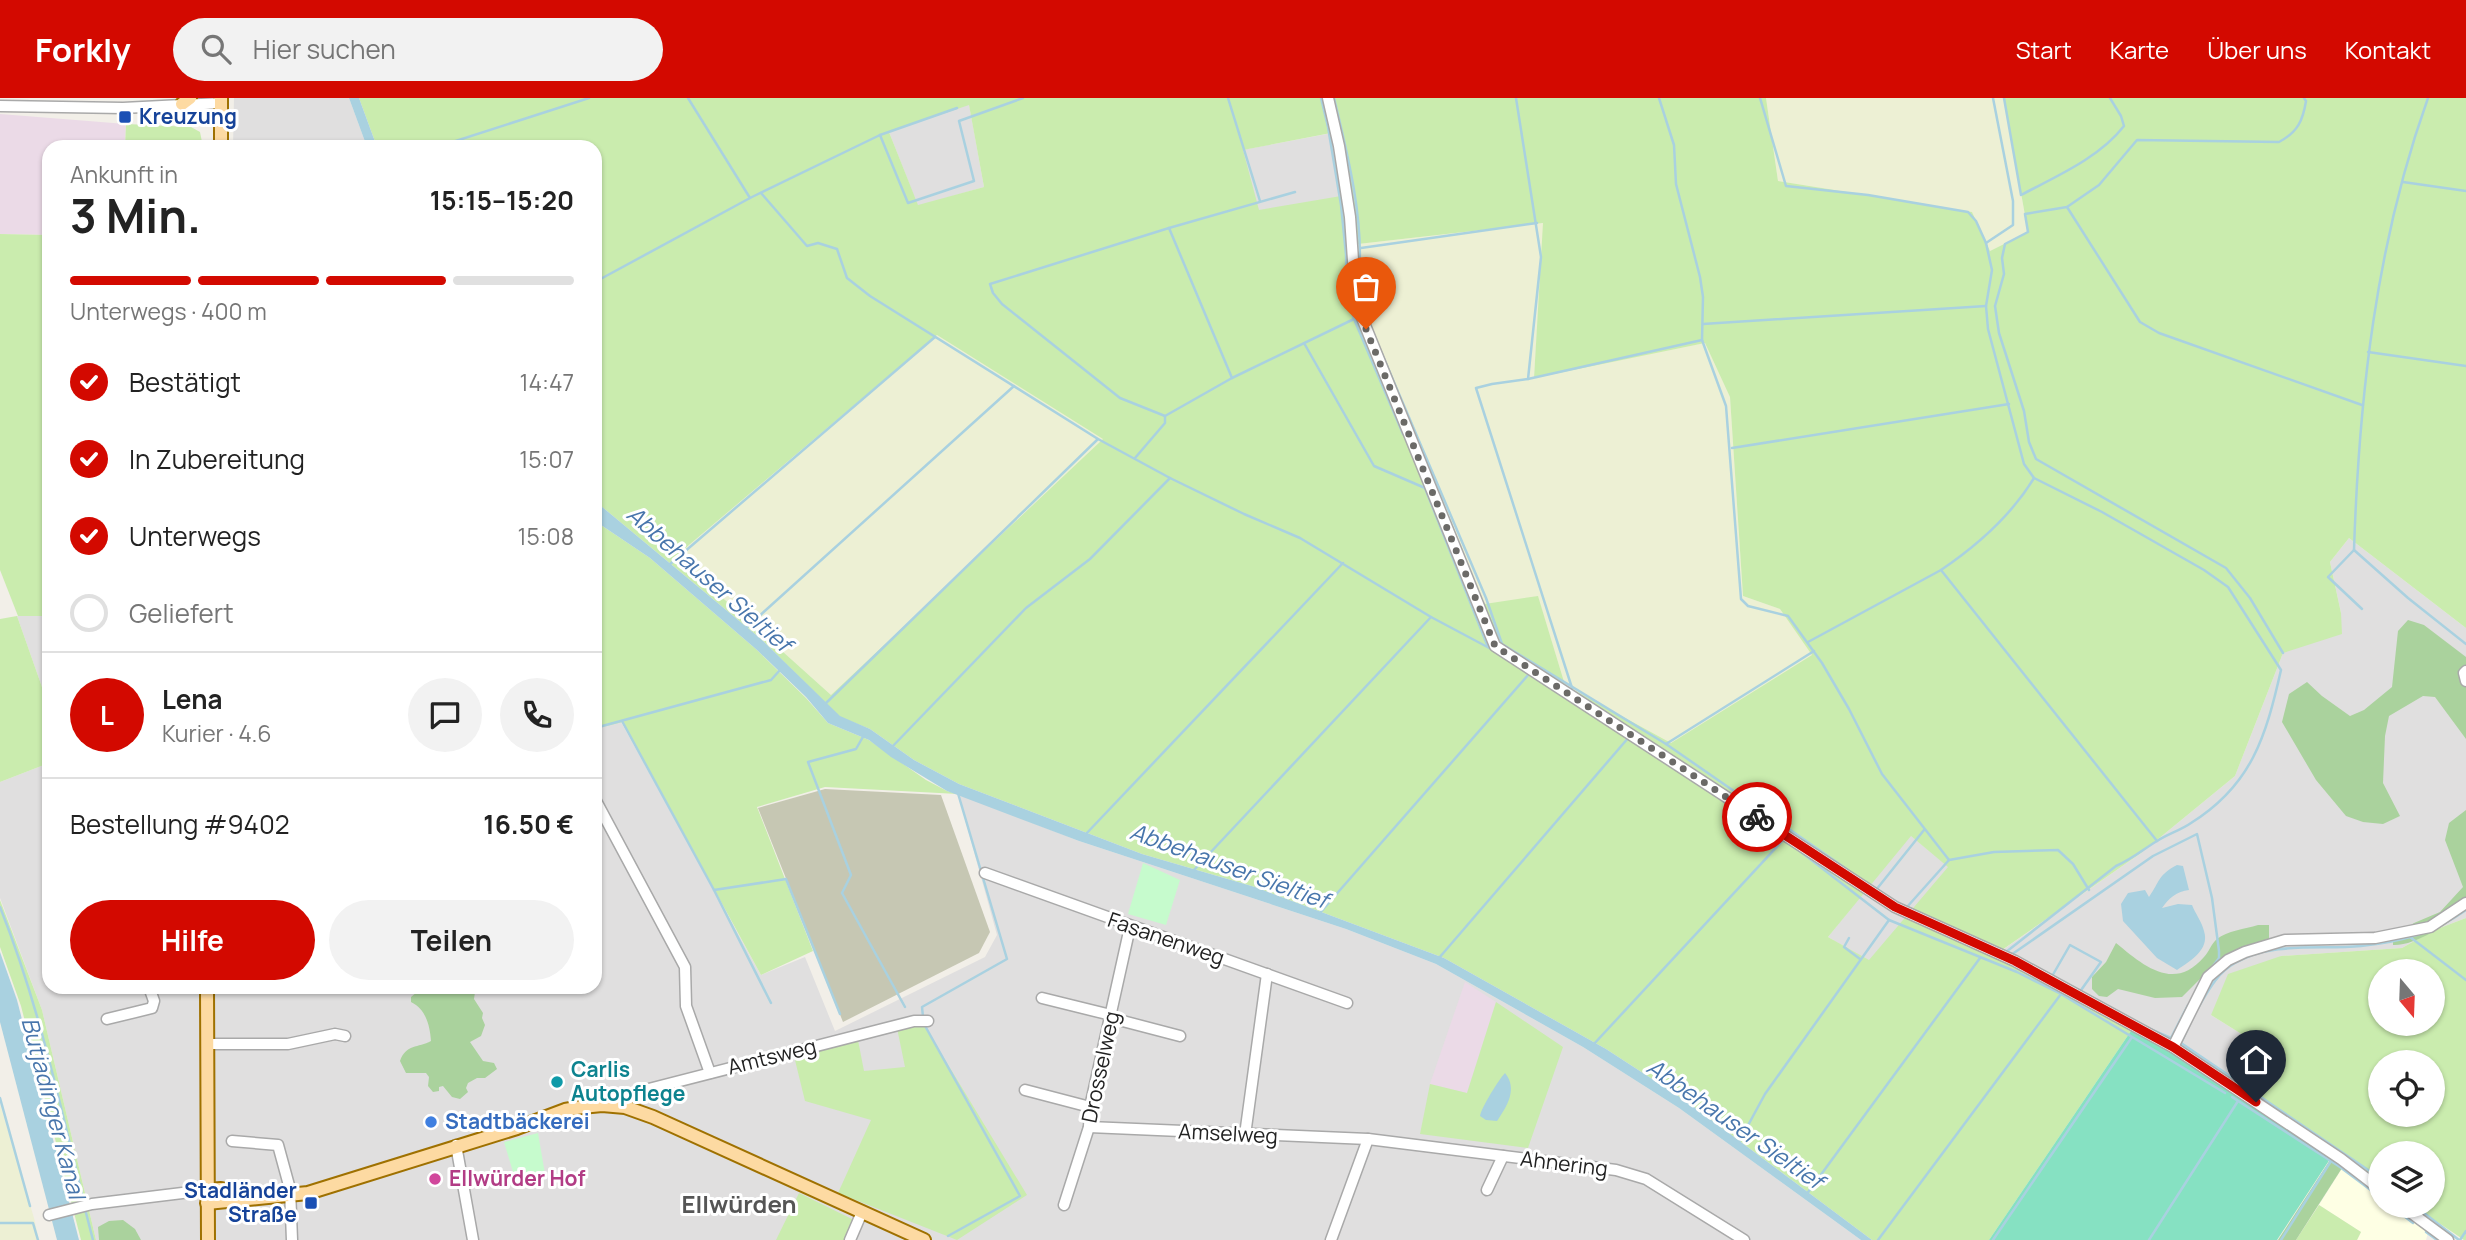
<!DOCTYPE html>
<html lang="de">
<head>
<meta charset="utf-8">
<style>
  body { margin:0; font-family:Manrope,sans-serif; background:#f2f2f2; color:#222; height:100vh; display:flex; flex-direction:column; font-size:26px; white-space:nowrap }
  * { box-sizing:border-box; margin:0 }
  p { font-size:23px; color:#767676 }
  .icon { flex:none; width:38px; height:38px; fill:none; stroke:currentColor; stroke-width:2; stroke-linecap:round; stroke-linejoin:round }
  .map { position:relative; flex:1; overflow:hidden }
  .details { position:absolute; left:42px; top:42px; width:560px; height:854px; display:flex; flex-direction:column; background:#fff; border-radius:21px; box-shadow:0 2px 5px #0004 }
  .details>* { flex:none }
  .needle { width:46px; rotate:161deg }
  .tools { position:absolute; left:2368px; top:861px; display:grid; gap:14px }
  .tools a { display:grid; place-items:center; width:77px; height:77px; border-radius:50%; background:#fff; box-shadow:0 2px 5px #0004; font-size:35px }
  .pin { position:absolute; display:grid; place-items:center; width:60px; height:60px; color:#fff; margin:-72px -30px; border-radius:50% 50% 50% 0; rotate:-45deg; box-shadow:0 0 7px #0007 }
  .pin .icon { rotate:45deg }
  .courier { position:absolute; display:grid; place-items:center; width:70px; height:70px; margin:-35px; border:5px solid #d30900; border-radius:50%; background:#fff; color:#222; box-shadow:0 2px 9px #0007 }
  .summary em { font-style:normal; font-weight:700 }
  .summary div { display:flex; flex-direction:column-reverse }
  .summary { display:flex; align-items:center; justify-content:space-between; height:119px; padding:0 28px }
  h1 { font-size:46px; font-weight:700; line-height:52px }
  .bar { display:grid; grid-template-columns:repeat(4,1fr); gap:10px 7px; align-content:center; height:84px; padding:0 28px }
  .bar i { height:9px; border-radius:5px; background:#e0e0e0 }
  .bar .selected { background:#d30900 }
  .bar p { grid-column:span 4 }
  .line { display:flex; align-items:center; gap:18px; padding:0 28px; border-top:2px solid #e0e0e0 }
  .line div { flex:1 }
  .round { display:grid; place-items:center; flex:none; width:74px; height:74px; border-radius:37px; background:#f2f2f2 }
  ol { padding:0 28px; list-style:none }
  li { display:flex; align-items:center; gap:21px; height:77px }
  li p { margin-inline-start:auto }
  li .icon { padding:7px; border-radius:50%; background:#d30900; color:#fff; stroke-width:4 }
  li:last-child { color:#767676 }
  li i { width:38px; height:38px; border:4px solid #e0e0e0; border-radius:50% }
  .button { display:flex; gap:14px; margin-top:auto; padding:14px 28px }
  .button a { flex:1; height:80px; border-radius:42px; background:#d30900; color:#fff; font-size:28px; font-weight:700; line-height:80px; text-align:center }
  .button a+a { background:#f2f2f2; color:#222 }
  header { display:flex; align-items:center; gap:42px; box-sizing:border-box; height:98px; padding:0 35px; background:#d30900; color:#fff }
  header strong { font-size:33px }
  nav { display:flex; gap:38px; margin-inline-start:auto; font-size:24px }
  .search { width:490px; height:63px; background:#f2f2f2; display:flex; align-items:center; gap:18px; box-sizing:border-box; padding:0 24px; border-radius:38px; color:#767676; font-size:26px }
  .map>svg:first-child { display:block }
</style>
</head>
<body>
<header>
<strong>Forkly</strong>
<div class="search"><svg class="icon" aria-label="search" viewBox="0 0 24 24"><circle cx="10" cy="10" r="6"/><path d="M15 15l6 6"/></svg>Hier suchen</div>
<nav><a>Start</a><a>Karte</a><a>Über uns</a><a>Kontakt</a></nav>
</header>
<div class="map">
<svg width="2466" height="1142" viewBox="0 0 2466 1142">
  <rect width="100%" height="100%" fill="#f2efe8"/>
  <g fill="#e0dfdf">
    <polygon points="234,0 349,0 367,49 233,49"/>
    <polygon points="969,6 984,89 918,108 889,34"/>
    <polygon points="1332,35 1341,99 1258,113 1242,52"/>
    <polygon points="2349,440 2466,530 2466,820 2432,833 2402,850 2281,858 2211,917 2267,952 2244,990 2166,940 2001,853 2141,755 2235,678 2283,555 2341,515 2330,464"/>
    <polygon points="17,518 49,518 49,609"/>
    <polygon points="621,624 761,877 805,859 835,933 985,859 997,837 958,696 1079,743 1346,831 1436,866 1583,949 1679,1010 1861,1142 96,1142 42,912 0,800 0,684 49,665 49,889 595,889 595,631"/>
    <polygon points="1910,737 1949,769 1869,863 1828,839"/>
  </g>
  <g fill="#ebdae7">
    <polygon points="0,16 126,26 125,49 49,49 49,137 0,136"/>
    <polygon points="1465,884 1496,904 1467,995 1430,986"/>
  </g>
  <polygon fill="#feffe4" points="2344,1067 2380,1094 2380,1108 2399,1108 2429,1131 2426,1142 2357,1142 2361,1134 2319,1107"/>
  <polygon fill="#c6c7b3" points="825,691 941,697 990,834 979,855 843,924 758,710"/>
  <g fill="#edf0d4">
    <polygon points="1766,0 2004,0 2028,134 1990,153 1972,114 1778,83"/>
    <polygon points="1544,125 1534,279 1705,245 1730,298 1743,498 1780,511 1813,557 1671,645 1565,587 1538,499 1479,508 1358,223 1358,146"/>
    <polygon points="937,237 1104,340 831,597 676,458"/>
    <polygon points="0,1006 34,1120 39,1142 0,1142"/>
  </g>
  <g fill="#caecae" fill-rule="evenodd">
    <path d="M359,0H1766L1778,83L1972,114L1990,153L2028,134L2004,0H2466V530L2349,440L2330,464L2341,515L2342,536L2283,555L2235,678L2141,755L2002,852L2133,930L1989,1142H1872L1686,1003L1606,951L1444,860L1255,789L1142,756L959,686L914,662L870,631L840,619L761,541L595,403V49H377ZM969,7L984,89L918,107L889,34ZM1331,35L1341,98L1259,112L1243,52ZM1543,125L1534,280L1705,245L1730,299L1743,498L1780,511L1812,557L1671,645L1565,587L1538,498L1478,507L1358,223V146ZM937,237L1103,341L831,597L676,458ZM1911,738L1948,769L1869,862L1828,839Z"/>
    <polygon points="126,26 191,29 200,34 203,49 125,49"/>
    <polygon points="0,136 49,137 49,518 18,518 0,472"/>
    <polygon points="595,423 650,460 757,552 806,600 828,625 869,642 926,682 947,693 958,696 825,689 757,709 813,853 761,877 623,624 595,631"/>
    <polygon points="17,518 49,609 49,665 0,684 0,521"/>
    <polygon points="0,802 42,912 96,1142 81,1142 21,908 0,849"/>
    <path d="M2466,820V1142H2464L2414,1108H2432V1055H2380V1084L2244,990L2267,952L2211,917L2228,876L2281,858L2402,850L2432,833ZM2380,873H2432V926H2380ZM2380,964H2432V1017H2380Z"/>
    <polygon points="1496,904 1563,949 1528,1050 1420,1036 1430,986 1467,995"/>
    <polygon points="924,927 1027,1097 957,1142 838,1095 871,1022 805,1003 793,954 857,937 864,973 905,969 897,930"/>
    <polygon points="799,1095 854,1122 845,1142 776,1142"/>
    <polygon points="2319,1107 2361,1134 2357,1142 2296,1142"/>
  </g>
  <g fill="#aad29d">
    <polygon points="2408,522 2424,527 2466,559 2466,641 2435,599 2423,598 2389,618 2385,638 2383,685 2400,718 2383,726 2363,724 2346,718 2316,682 2282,624 2289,596 2307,584 2322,598 2350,618 2364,612 2392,589 2398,533"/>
    <path d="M2466,712V812C2448,825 2416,848 2393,847V839L2414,825L2440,814L2463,789L2445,742L2449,725Z"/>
    <path d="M2258,827H2269V843L2257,851L2215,866L2182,899L2155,900L2118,891L2107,899L2099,898L2092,891V879L2106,864L2116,845C2144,868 2174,894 2204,859C2209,854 2211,846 2217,841C2227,833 2245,831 2258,827Z"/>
    <path d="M423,889H484L475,894L474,901L483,915L482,920L485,927L481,938L470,944L483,963L494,965L497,971L485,980H477L468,985L466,990L468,994L460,1001L452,999L443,988L439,989V993L433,994L428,988L429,979L426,975H406L400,963C406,946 418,950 431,943C430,928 426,911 411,904V899Z"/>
    <polygon points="2332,1059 2344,1067 2296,1142 2278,1142"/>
    <polygon points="123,1122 135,1131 141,1142 99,1142 98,1129 109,1123"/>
  </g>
  <g fill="#c6fbcd">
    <polygon points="1143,765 1180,782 1166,827 1128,816"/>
    <polygon points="538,1035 545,1076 516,1084 504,1044"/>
  </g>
  <polygon fill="#86e1c2" points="2133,930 2332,1058 2277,1142 1989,1142"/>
  <g fill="#a9d1e0">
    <polygon points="349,0 359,0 377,49 367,49"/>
    <polygon points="595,403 761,541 840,618 870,631 914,662 959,686 1142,756 1255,789 1444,860 1606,951 1686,1003 1872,1142 1861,1142 1679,1010 1583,949 1436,866 1346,831 1079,743 947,693 891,659 869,642 828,625 806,599 757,552 650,460 595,423"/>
    <path d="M2177,767L2183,768L2189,792C2177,793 2168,801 2162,810L2178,806L2192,807C2195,815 2202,824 2204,833C2210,852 2190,863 2177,872L2157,860L2123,823L2121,806L2128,795L2145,792L2149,799C2160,783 2158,777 2177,767Z"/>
    <polygon points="0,854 17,902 79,1142 57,1142 0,924"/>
    <path d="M1505,975C1518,991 1507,1008 1497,1023L1486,1022L1480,1018C1481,1010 1499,981 1505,975Z"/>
  </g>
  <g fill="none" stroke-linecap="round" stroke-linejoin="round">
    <g stroke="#a9d1e0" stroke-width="2.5">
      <polyline points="688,0 750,100"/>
      <polyline points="1228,0 1260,103"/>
      <polyline points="1321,0 1328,29 1341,107 1346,157 1347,198 1354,221 1403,336"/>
      <path d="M1334,0C1347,54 1364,121 1359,176"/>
      <polyline points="1516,0 1541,159 1528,281"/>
      <polyline points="1659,0 1674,47 1676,86 1700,179 1703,199 1702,242 1726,308 1741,501 1748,508 1788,518 1822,565 1849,611 1882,676 1949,762"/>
      <path d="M1760,0L1786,88L1868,97L1968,114L1976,123L1986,145L1992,172L1986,208L1988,231L2024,366L2034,380L2102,414L2204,472L2228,489L2281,572C2266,638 2252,687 2191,725C2181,732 2168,736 2157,743C2142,752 2134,760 2116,768L2006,854"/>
      <path d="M2004,0L2021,97C2057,78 2099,60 2124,28L2121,18L2110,0"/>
      <path d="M2428,0C2376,145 2359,299 2354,452L2408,500L2466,546"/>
      <polyline points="880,37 908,105 974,83 959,23 1023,0"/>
      <polyline points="437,49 589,0"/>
      <polyline points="2403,84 2466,93"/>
      <polyline points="761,95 807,148 818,145 837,151 847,180 870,198 1098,341 1170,380 1244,416 1300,440 1431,519 1493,552"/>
      <polyline points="2067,109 2140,224 2159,235 2362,307"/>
      <polyline points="1169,130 1232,280"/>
      <polyline points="1986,145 2013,127 2013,103 1993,0"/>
      <polyline points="1361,150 1537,125"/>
      <polyline points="595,184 750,100 880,37 957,10"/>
      <polyline points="1359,189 1367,220"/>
      <polyline points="1703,226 1986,208"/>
      <polyline points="1376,242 1486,500 1502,546 1666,646 1848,772"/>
      <polyline points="1304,245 1374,368 1425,390 1488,549"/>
      <polyline points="2368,254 2466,268"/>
      <polyline points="1165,318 1120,300 1002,206 993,195 990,186 1169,130 1295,94"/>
      <polyline points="1732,350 2009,306"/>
      <polyline points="1135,360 1165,325 1165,318 1232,280 1354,221"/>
      <polyline points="2354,452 2328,479 2362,511"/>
      <polyline points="669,467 935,239"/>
      <polyline points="1941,472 2157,743"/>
      <polyline points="746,530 1014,288"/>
      <path d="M1808,544L1941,472C1978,447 2011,418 2034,380"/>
      <path d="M2283,555L2250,500L2226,470L2036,361L2029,344L2024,313L1999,235L1995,208L2004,176L2002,160L2005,146L2028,134L2025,116L2067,109L2099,87L2137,42L2279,44C2298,34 2303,22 2306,3L2304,0"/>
      <polyline points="1502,558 1552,591"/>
      <polyline points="1572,590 1476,290 1492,286 1528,281 1702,242"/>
      <polyline points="824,607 1098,341"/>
      <polyline points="622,623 714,792 771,905"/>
      <polyline points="595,630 771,582 780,572"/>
      <polyline points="864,637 856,651 808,664 851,777 842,795 905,909"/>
      <polyline points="1666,646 1814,553"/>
      <polyline points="891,650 1026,510 1090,461 1170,380"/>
      <polyline points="1085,737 1343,465"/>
      <polyline points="1792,747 1889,822"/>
      <polyline points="1194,772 1431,519"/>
      <polyline points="714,792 786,781 840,916"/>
      <polyline points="1876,792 1924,732"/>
      <path d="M0,809C38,904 60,1005 84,1105"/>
      <polyline points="1907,809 1949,762 1994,754 2058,752 2073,766 2089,792"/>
      <polyline points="1319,816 1529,576"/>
      <polyline points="2410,839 2466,882"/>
      <polyline points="1849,840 1844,849 1860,861"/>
      <polyline points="2011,857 2153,758 2197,736 2212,800 2219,853 2219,860 2210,872"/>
      <polyline points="1439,860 1629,639"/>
      <polyline points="2051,880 2070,847 2101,864 2079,895"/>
      <path d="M2198,910C2208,893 2217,875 2235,865C2274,843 2319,852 2361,848C2401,844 2434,835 2466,812"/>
      <polyline points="923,919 922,909 1007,861 957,692"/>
      <polyline points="924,926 1020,1098 948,1138"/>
      <polyline points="2150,931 2171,940 2188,907"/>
      <polyline points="2187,932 2181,945 2380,1080"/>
      <polyline points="1593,947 1784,741"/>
      <polyline points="2232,999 2340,1069 2380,1099"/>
      <polyline points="0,1000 30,1108"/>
      <polyline points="1739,1044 1765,996 1889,822 2017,874 2061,896 2225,995"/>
      <polyline points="1806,1097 1980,860"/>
      <polyline points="2391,1108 2413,1125"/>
      <polyline points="2415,1108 2459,1142"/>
      <polyline points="85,1111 93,1142"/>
      <polyline points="0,1125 33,1125 38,1142"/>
      <polyline points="2426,1134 2437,1142"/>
      <polyline points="1878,1142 2061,896"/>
      <polyline points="1993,1142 2132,939"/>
      <polyline points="2149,1142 2238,1003"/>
      <polyline points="2281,1142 2331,1063"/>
      <polyline points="2460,1142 2466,1133"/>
    </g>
    <defs>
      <g id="minor">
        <polyline points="1328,0 1339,48 1350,119 1356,205 1495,548 1895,809 2015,863 2173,949 2341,1061 2380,1091"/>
        <polyline points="0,8 123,10 221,5"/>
        <polyline points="172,10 221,18"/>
        <polyline points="2466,573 2464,575 2466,583"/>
        <polyline points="595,701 685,869 686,908 710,975"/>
        <polyline points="985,775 1347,905"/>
        <polyline points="1042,900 1111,917"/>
        <polyline points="1111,920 1180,938"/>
        <polyline points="107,921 152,910 154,903 149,889"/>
        <polyline points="207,946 288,946 335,936 345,938"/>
        <polyline points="2173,949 2208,879 2228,862 2245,854 2285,842 2375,840 2430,829 2466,805"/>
        <polyline points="1025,992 1090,1009"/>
        <polyline points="625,1009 627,1002 637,994 914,923 928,923"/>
        <polyline points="1089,1029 1368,1041 1616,1072 1646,1081 1744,1142"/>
        <polyline points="1245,1037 1267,876"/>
        <polyline points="232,1043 278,1047 290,1091 292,1142"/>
        <polyline points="456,1047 473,1142"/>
        <polyline points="1487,1092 1503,1058"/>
        <polyline points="1064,1107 1089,1029 1090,1009 1130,829"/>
        <polyline points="2402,1108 2448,1142"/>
        <polyline points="49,1117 92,1106 207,1092"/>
        <polyline points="850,1142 862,1114"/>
        <polyline points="1331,1142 1368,1041"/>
      </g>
      <g id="major">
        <polyline points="182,6 190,0"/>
        <polyline points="221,49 221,0"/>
        <polyline points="207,889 208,1142"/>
        <polyline points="207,1092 221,1091 248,1098"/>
        <polyline points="207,1105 308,1095 517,1030 565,1012 582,1009 602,1007 625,1009 653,1019 924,1142"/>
      </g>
    </defs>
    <use href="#minor" stroke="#a9a9a9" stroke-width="13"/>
    <use href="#major" stroke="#9f7100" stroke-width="16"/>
    <use href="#minor" stroke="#fff" stroke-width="10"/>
    <use href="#major" stroke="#fddaa2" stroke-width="12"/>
  </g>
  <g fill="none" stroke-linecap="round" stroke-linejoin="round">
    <polyline stroke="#6b6a67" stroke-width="7" stroke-dasharray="0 12.6" points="1366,231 1495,548 1757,719"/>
    <polyline stroke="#d30900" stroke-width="9" points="1757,719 1895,809 2015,863 2173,949 2256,1004"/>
  </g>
  <g fill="#1a4fb4" stroke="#fff" stroke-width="2.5">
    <rect x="118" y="12" width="14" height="14" rx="3.5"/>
    <rect x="304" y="1098" width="14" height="14" rx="3.5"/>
  </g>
  <circle fill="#0f9aa8" stroke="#fff" stroke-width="2.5" cx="557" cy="984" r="7"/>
  <circle fill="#3f7fe0" stroke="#fff" stroke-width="2.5" cx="431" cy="1024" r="7"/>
  <circle fill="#d1479c" stroke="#fff" stroke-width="2.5" cx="435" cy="1081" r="7"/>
  <g text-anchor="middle" stroke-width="6" stroke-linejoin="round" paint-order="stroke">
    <g font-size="21" font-weight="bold" fill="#164399" stroke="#fff" text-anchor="start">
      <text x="139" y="26">Kreuzung</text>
      <text x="297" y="1100" text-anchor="end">Stadländer<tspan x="297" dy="24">Straße</tspan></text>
    </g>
    <g font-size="21" fill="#222" stroke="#fff">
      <text transform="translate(1166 841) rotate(19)" y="7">Fasanenweg</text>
      <text transform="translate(772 959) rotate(-14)" y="7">Amtsweg</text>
      <text transform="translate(1101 969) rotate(-78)" y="7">Drosselweg</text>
      <text transform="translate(1228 1036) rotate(3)" y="7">Amselweg</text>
      <text transform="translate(1564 1066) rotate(7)" y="7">Ahnering</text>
    </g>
    <g font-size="21" font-weight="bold" fill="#0d838f" stroke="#fff" text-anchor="start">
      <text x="571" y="979">Carlis<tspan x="571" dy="24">Autopflege</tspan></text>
    </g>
    <g font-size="21" font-weight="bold" fill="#366cbe" stroke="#fff" text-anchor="start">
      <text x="445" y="1031">Stadtbäckerei</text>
    </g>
    <g font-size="21" font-weight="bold" fill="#b23c85" stroke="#fff" text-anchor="start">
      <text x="449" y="1088">Ellwürder Hof</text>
    </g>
    <g font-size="23" font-style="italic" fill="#4876ac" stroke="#fff">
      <text transform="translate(709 481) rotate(41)" y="8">Abbehauser Sieltief</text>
      <text transform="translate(1229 768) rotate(20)" y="8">Abbehauser Sieltief</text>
      <text transform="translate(53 1010) rotate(75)" y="8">Butjadinger Kanal</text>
      <text transform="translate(1735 1026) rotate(35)" y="8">Abbehauser Sieltief</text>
    </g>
    <g font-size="24" font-weight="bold" fill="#555" stroke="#fff">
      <text x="739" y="1115">Ellwürden</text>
    </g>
  </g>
</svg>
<div class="tools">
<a><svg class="needle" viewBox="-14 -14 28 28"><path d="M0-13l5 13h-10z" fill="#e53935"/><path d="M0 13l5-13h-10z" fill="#767676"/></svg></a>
<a><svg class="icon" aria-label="locate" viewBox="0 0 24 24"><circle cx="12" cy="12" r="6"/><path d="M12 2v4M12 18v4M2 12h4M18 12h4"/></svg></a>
<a><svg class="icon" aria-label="layers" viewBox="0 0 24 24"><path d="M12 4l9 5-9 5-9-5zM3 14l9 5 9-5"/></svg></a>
</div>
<div class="pin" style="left:1366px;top:231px;background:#ea580c"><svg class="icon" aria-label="bag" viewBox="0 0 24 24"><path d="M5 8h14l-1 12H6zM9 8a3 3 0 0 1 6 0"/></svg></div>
<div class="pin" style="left:2256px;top:1004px;background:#1f2937"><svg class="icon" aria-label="home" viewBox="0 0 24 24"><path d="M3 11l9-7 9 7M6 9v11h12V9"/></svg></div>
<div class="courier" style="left:1757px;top:719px"><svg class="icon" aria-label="bike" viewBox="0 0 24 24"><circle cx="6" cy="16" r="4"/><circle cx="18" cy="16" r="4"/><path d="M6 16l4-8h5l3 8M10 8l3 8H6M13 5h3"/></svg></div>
<section class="details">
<div class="summary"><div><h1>3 Min.</h1><p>Ankunft in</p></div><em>15:15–15:20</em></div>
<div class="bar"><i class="selected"></i><i class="selected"></i><i class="selected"></i><i></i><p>Unterwegs · 400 m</p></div>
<ol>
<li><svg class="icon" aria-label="check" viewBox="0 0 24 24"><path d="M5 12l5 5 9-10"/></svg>Bestätigt<p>14:47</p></li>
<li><svg class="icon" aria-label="check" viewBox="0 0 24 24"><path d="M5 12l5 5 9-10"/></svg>In Zubereitung<p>15:07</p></li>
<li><svg class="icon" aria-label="check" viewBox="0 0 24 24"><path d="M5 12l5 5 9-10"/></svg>Unterwegs<p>15:08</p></li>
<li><i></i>Geliefert</li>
</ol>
<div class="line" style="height:126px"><b class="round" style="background:#d30900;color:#fff">L</b><div><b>Lena</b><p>Kurier · 4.6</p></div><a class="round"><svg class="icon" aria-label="chat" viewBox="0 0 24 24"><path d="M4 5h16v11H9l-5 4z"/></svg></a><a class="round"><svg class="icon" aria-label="phone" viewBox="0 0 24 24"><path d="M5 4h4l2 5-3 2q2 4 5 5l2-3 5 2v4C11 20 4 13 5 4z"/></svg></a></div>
<div class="line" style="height:91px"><div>Bestellung #9402</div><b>16.50 €</b></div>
<div class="button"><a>Hilfe</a><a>Teilen</a></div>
</section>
</div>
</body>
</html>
